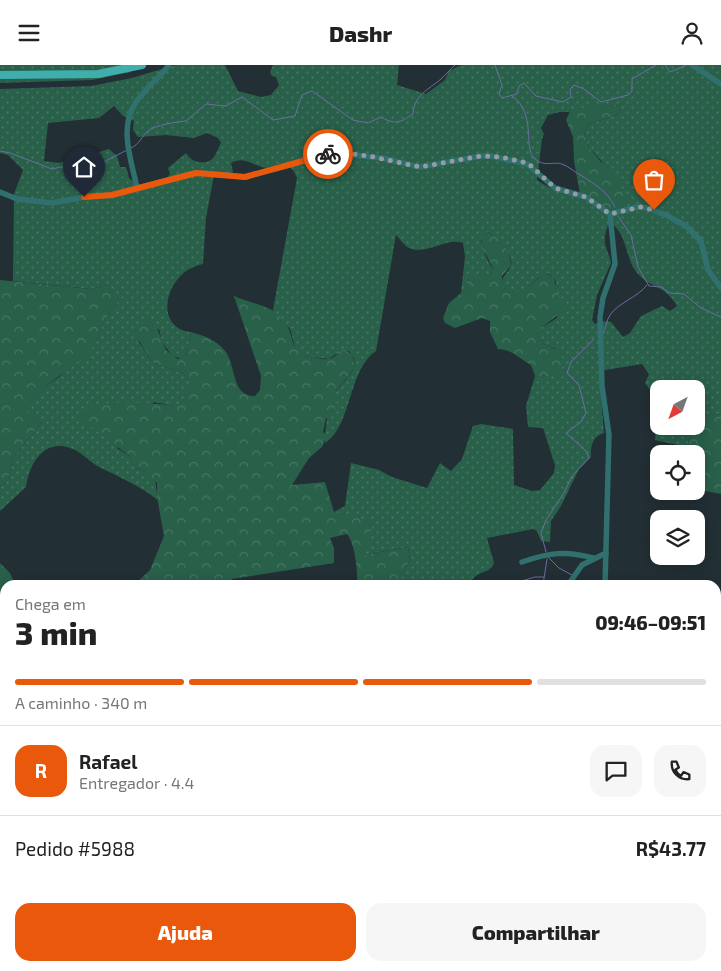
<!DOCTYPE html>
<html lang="pt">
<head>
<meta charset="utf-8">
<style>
  body { margin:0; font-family:"Exo 2",sans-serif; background:#f6f6f6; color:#222; height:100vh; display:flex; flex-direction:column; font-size:19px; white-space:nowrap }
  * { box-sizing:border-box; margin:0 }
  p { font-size:16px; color:#767676 }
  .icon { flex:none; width:28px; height:28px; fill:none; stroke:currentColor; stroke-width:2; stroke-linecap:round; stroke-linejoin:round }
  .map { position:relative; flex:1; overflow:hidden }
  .drawer { position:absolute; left:0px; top:515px; width:721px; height:391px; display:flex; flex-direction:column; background:#fff; border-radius:15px 15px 0 0; box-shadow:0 2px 12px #0003 }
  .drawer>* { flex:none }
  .needle { width:32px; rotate:221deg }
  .fabs { position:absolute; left:650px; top:315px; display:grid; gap:10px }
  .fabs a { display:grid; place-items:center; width:55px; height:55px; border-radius:10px; background:#fff; box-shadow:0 2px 12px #0003; font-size:25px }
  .pin { position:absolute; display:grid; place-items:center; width:42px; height:42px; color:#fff; margin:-51px -21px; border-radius:50% 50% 50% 0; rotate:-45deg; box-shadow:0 0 5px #0007 }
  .pin .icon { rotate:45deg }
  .courier { position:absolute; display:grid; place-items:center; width:50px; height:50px; margin:-25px; border:4px solid #ea580c; border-radius:50%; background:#fff; color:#222; box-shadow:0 1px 6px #0007 }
  .overview em { font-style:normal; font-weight:800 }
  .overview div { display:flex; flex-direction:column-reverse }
  .overview { display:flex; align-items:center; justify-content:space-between; height:85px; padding:0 15px }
  h1 { font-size:32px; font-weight:800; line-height:38px }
  .bar { display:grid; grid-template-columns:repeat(4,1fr); gap:8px 5px; align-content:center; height:60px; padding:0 15px }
  .bar i { height:6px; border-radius:4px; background:#e0e0e0 }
  .bar .active { background:#ea580c }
  .bar p { grid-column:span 4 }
  .line { display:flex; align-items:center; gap:12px; padding:0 15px; border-top:1px solid #e0e0e0 }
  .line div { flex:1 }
  .round { display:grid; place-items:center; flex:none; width:52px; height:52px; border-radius:15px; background:#f6f6f6 }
  .primary-button { display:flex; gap:10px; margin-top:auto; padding:10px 15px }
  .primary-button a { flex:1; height:58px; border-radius:15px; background:#ea580c; color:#fff; font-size:20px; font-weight:800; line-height:58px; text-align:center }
  .primary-button a+a { background:#f6f6f6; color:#222 }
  header { display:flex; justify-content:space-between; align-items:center; height:65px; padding:0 15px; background:#fff; font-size:22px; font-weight:800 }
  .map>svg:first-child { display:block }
</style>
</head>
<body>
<header><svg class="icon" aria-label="menu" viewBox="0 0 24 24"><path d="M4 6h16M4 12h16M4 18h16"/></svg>Dashr<svg class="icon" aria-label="person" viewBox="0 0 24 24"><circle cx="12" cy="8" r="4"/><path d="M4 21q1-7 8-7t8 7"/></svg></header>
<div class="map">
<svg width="721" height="906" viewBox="0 0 721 906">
  <defs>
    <pattern id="grass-dots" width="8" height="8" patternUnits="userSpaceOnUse" patternTransform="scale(1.25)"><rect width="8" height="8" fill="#29604a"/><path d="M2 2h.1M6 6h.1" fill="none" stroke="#477664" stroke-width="1.8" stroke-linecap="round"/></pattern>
    <pattern id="forest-crowns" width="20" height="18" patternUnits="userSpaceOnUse" patternTransform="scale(1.25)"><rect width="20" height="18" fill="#29604a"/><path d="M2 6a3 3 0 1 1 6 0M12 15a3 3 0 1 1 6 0" fill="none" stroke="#477664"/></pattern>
  </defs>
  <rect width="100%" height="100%" fill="#222f34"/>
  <g fill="url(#grass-dots)" fill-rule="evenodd">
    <polygon points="0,0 126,0 131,7 92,15 0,18"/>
    <path d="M175,0H225L238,26L261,32L271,30L279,20L276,12L272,11L270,7L273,0H399L397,20L426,29L445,15L449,6L461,0H721V349C704,350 691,366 687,382L655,375C658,349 662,339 645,318L649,309L642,299L599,306L604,368C593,371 590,381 591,392L579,404L561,441L551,456L550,477L541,476L537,466L533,464L487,473L494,498C489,511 477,503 469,520H397L410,495L408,482L362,490L358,454L334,447L345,441L351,398L379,405L392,412L427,423L440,398L451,406L462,394L473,361L481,359L513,364L514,420L532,426L540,425L554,408L555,400L543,363L528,362L526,341L535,311L544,313L555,283L545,280L538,271L541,263L557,253L556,217L554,213L547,208L538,213L523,227H511L502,222C501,210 507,210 511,201C514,190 496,173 489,167L481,176L485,190L493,205L489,210L469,213L466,224L461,228L465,191L463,178C445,172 426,192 407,182C403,179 400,174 396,170L376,286C348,304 352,361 325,378C325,364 328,336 338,324C345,314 356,308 354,293L349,286L336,289L329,294L301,291L296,286L290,264L273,245L297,113C295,109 294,105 290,103C282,99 271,105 262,102C251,99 243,91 231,98L233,107L230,111L214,110L206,153L203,199C165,206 152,263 191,267L187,287L181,293L173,292L162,277L159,264L138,276L153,298L183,308L189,315V324L179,342L154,337L117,383L132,393L136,403C165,413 151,420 160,437C141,421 121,413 99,402C89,397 81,386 70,383C44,374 29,399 26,422L0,446V422L8,415L13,393L41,358L24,345L48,319L59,312L97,275L104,256L119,235L107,220L91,224L13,216L14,129L23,105L8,90L0,88V24L91,21L132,13ZM616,40L621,43L617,50L589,59L584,69L588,81L604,99L631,141C600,135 563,134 537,115L542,74L544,69L541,63L548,50L560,47H569L572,45ZM114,41L123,51L134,56L133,65L138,72L166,70L194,73L207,68L218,73L221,78C215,90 214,99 199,97C193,96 190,94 186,88L168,103L170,109L167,113L139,121L129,113L126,102H120L117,91L109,84L59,98L44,96L48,58L99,53ZM611,158C628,170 625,195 638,209C652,224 665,220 677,241L670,246L662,241L641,251L630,268L623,272L611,257L601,256L595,259L592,255L597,230L611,198C607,180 601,181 608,160ZM659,324H696V361H659Z"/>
    <polygon points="716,638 721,643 721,702 716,701"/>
    <polygon points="716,802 721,805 721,906 652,906 656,901 716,901"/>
  </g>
  <g fill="url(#forest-crowns)">
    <polygon points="616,40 621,43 617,50 589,59 584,69 588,81 601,97 611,102 631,141 612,148 591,141 580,129 574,96 573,72 566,55 571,44"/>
    <path d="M485,166C498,170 511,187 511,201L502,211V222C525,235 527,219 546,208L554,213L558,230L564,237L563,246L541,263L538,271L545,280C575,287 565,320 535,311L531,300C518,293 514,285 498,284L490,267V256L482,253L455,263L445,258L443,253L449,238L466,224L469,213L472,211L489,210L493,205C490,191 475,182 485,166Z"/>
    <polygon points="0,215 91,224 107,220 115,225 119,235 104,256 97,275 88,290 48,319 25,345 41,358 13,393 8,415 0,422"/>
    <path d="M234,231C249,238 269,240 280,251C296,265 288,290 309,292C316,292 320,295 328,294C334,294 338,287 344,285L352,289C359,307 345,312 337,325C334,329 337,336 337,341L326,354L323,367L327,370L322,382L309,393L292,420L325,417L334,447L373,457L369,476L363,490L408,482L410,495L397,520H357C358,507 355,478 347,469L330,473L334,483V498L232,514L227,520H134L150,505L164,471L157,432V418L144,406L132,401V393L77,351C96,330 154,339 179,341L189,324V315L183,308L153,298L134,268L138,259L145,254L154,256L166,285L177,294L181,293L187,287L191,267C204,271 217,275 225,286C236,299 231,332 255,331L260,325L261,311Z"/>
    <path d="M721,349V429L705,426C694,408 708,398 687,382C692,364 702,350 721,349Z"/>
    <polygon points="0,498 10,508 15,519 5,520 5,901 126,901 123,906 0,906"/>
    <polygon points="372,901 600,901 594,906 372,906"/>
  </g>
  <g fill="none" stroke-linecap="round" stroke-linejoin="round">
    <g stroke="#6d6ca3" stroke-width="1">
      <polyline points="495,0 502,20 499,29 502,33 517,29 519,21 524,18 536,31 563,37 571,32 570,24 574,20 584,24 601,37 628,30 632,26 632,14 656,0"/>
      <polyline points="665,0 670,7 687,0"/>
      <path d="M512,31C537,48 523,83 534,93C545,103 552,96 562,99C570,102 574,107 582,111C596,120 607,126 615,142"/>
      <path d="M131,83C140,79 141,72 148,66C155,60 176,57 186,56L206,39L226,41L242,32L273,55L295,51L302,30L312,26L353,55L368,58L381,52C395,60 400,58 413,49C414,30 428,25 441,14C446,10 450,4 455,0"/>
      <polyline points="0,86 10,88 52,104 70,100 85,102 96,101 127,85"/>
      <polyline points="618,151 631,170 638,202 649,221 661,222 670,228 684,229 701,243 721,252"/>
      <path d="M603,269C606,263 606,256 610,250C619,237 637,233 647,220"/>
      <polyline points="546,487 541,468 546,455 564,428 572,411 589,393 586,386 566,368 581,357 586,348 579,320 567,308 571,297 594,274"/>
      <polyline points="548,492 559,503 572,510"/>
      <polyline points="508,520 535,512 544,512"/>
      <polyline points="543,520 547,494"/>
      <polyline points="1,735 5,737"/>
      <polyline points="716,814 721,817"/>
      <polyline points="178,901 179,906"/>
    </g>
    <g stroke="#30706f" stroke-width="5.5">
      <polyline points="692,0 721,19"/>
      <path d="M137,123C132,97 118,63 136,37C145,24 159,13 169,0"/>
      <polyline points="0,127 17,134 52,138 84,132 112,130 190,109 204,108 245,112 334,88 382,93 420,102 481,91 491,91 527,99 555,123 586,132 610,149 615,199 603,233 600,252 602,321 609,370 605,520"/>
      <polyline points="610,149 637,142 647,143 666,150 686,161 701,176 708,205 721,223"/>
      <path d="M522,497C548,488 566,485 593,493"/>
      <polyline points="568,520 582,500 606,488"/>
      <polyline points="716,800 721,803"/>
    </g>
    <polyline stroke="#40aead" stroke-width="8" points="0,10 98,9 142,0"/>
  </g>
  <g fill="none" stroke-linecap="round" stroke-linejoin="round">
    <polyline stroke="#939da1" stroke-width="5" stroke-dasharray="0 9" points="328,89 343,88 369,91 420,102 481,91 501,92 528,98 555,123 586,132 610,149 641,142 654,145"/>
    <polyline stroke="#ea580c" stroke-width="6" points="84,132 112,130 196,108 245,112 328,89"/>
  </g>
</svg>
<div class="fabs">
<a><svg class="needle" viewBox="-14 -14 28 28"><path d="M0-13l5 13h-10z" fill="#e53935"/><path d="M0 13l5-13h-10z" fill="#767676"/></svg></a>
<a><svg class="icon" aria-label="locate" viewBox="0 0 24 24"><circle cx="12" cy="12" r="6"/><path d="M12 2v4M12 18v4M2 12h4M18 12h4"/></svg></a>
<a><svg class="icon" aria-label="layers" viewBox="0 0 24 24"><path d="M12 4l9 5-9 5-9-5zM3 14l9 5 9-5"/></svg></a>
</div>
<div class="pin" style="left:654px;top:145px;background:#ea580c"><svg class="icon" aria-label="bag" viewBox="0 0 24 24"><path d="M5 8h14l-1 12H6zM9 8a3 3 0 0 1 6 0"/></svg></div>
<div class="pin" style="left:84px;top:132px;background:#1f2937"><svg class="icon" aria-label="home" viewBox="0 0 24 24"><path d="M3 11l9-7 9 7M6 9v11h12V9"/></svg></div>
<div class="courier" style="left:328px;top:89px"><svg class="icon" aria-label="bike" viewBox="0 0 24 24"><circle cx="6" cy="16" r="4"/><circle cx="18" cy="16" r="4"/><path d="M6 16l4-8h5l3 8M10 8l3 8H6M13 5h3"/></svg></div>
<section class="drawer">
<div class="overview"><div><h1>3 min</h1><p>Chega em</p></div><em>09:46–09:51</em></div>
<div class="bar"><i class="active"></i><i class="active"></i><i class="active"></i><i></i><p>A caminho · 340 m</p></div>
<div class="line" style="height:90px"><b class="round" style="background:#ea580c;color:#fff">R</b><div><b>Rafael</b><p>Entregador · 4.4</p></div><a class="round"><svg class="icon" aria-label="chat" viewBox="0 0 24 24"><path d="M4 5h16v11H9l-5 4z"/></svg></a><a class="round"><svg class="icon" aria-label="phone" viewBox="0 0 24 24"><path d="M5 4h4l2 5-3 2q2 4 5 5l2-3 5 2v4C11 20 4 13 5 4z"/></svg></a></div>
<div class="line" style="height:65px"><div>Pedido #5988</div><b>R$43.77</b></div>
<div class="primary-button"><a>Ajuda</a><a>Compartilhar</a></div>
</section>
</div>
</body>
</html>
